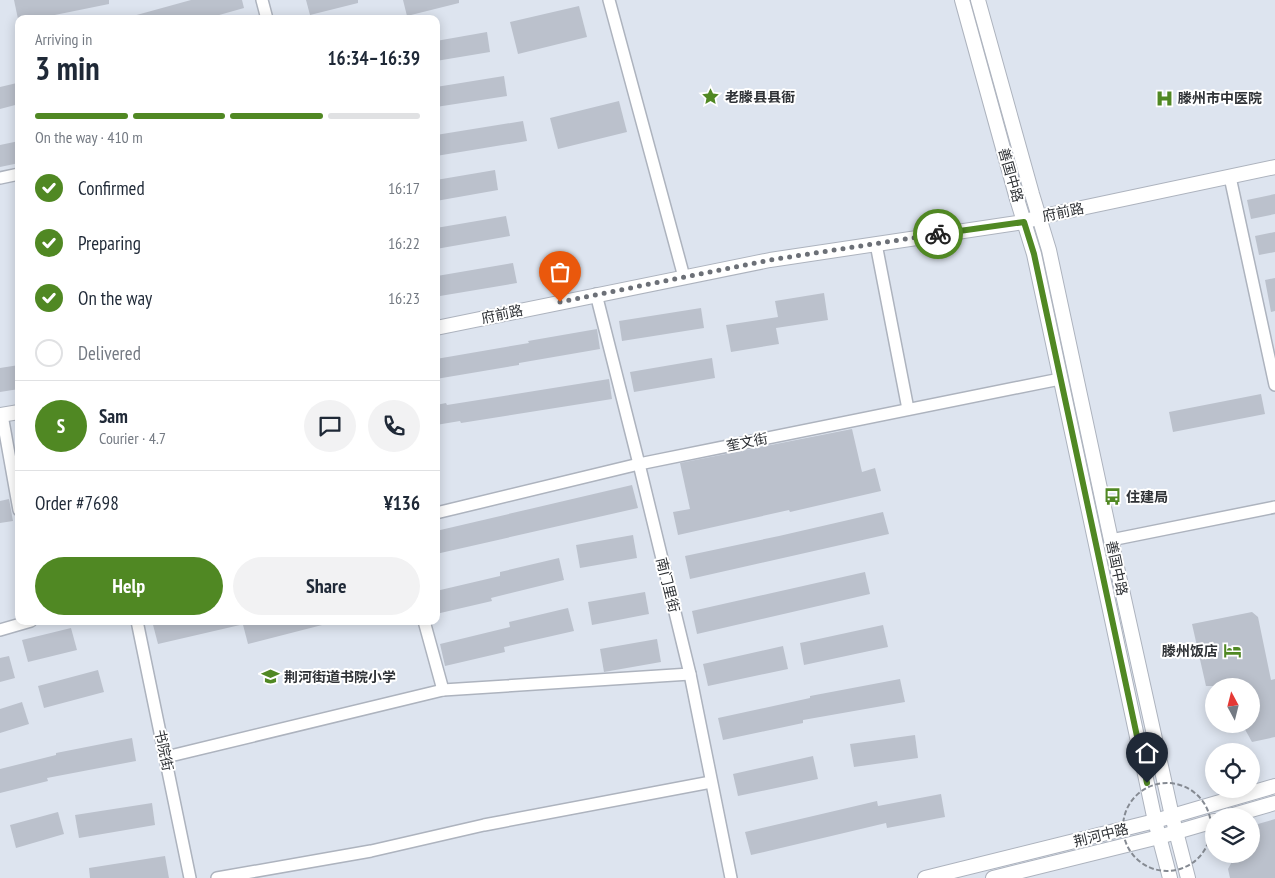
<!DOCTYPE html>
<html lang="en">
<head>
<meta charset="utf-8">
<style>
  body { margin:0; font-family:"PT Sans Narrow","Noto Sans SC",sans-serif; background:#f2f2f3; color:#1f2937; height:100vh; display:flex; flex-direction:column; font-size:19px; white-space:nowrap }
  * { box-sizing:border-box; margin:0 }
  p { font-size:16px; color:#747a83 }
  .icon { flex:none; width:28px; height:28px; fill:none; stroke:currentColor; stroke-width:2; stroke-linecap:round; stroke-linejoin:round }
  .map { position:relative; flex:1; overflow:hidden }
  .side { position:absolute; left:15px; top:15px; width:425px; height:610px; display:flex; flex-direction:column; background:#fff; border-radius:10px; box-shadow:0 2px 12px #0003 }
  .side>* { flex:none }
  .needle { width:32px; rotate:353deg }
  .fabs { position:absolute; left:1205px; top:678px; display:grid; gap:10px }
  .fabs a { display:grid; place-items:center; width:55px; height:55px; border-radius:50%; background:#fff; box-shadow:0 2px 12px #0003; font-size:25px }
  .pin { position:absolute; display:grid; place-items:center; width:42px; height:42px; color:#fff; margin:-51px -21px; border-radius:50% 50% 50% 0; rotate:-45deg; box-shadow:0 0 5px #0007 }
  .pin .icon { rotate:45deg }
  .courier { position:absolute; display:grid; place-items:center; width:50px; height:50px; margin:-25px; border:4px solid #508823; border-radius:50%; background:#fff; color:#222; box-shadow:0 1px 6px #0007 }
  .summary em { font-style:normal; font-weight:800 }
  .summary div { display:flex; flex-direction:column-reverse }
  .summary { display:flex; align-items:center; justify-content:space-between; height:85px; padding:0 20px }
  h1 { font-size:32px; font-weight:800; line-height:38px }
  .bar { display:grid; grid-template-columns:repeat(4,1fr); gap:8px 5px; align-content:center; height:60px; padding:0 20px }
  .bar i { height:6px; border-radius:4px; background:#e0e1e3 }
  .bar .current { background:#508823 }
  .bar p { grid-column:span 4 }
  .line { display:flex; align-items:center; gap:12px; padding:0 20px; border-top:1px solid #e0e1e3 }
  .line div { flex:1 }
  .round { display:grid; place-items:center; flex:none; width:52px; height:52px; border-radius:26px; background:#f2f2f3 }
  ol { padding:0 20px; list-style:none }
  li { display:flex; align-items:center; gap:15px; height:55px }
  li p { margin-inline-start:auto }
  li .icon { padding:5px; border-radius:50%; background:#508823; color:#fff; stroke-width:4 }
  li:last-child { color:#747a83 }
  li i { width:28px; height:28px; border:2px solid #e0e1e3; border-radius:50% }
  .button { display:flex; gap:10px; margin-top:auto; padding:10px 20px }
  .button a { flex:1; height:58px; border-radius:30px; background:#508823; color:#fff; font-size:20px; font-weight:800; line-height:58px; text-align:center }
  .button a+a { background:#f2f2f3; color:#1f2937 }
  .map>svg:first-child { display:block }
</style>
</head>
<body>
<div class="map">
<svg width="1275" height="878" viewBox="0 0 1275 878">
  <rect width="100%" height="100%" fill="#dde4ef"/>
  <g fill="#bbc1cc">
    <polygon points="14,0 109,0 109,4 35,19 18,19"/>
    <polygon points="191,0 242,0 244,8 205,19 133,19 133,16"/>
    <polygon points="306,0 358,0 358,3 310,15"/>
    <polygon points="403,0 459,0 459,3 407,16"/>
    <polygon points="579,6 587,37 518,54 510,22"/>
    <polygon points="487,32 490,52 436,61 436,41"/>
    <polygon points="504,76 507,96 436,107 436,87"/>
    <polygon points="17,83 19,92 19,104 0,109 0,87"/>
    <polygon points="619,101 627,132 558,149 550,118"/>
    <polygon points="523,121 527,141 436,156 436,135"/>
    <polygon points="19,141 19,163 0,167 0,145"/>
    <polygon points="495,170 498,190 436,201 436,180"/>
    <polygon points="1275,194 1275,214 1251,219 1247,200"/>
    <polygon points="506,216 510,236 436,249 436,228"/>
    <polygon points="1275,232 1275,252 1259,255 1255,236"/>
    <polygon points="513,263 517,283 440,296 437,276"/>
    <polygon points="1275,278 1275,311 1271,312 1265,280"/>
    <polygon points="824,293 828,320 776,328 779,344 731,352 726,325 778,317 775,301"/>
    <polygon points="701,308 704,328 622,341 619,321"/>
    <polygon points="597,329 600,349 519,363 519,365 436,379 436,359 529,343 528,341"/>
    <polygon points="712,358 715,378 634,392 630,372"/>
    <polygon points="19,365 19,389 0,392 0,368"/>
    <polygon points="609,379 612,399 461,423 460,421 436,425 436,405 446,403 447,405"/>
    <polygon points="1261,394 1265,414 1173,432 1169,412"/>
    <polygon points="852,429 862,472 875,468 881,491 790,512 789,510 678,535 673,512 690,509 680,463"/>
    <polygon points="632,485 638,508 436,554 436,531"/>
    <polygon points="9,499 13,521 0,523 0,501"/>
    <polygon points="883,512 889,534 690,579 685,556 779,536"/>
    <polygon points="633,535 637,558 580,568 576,545"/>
    <polygon points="559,558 564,580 491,598 492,601 436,614 436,591 500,576 500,572"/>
    <polygon points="865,572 870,594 697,634 692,611"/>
    <polygon points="645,592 649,614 592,625 588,602"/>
    <polygon points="568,608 574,631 504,647 505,652 445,666 440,644 510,627 509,622"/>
    <polygon points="1252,612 1258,617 1271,680 1275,679 1275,737 1252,742 1242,724 1251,724 1251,686 1206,686 1192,624"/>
    <polygon points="152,621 240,621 240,625 158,644"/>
    <polygon points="242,621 325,621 326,624 248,644"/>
    <polygon points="883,625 888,647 804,665 800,643"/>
    <polygon points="71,628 77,650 28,662 22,640"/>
    <polygon points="657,639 661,662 604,672 600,649"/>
    <polygon points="783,646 788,669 708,686 703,664"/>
    <polygon points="9,656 15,678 0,682 0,658"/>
    <polygon points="98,670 104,692 44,708 38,686"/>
    <polygon points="900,679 905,702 803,720 803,723 723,740 718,718 810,698 810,696"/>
    <polygon points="22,702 29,724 0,733 0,709"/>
    <polygon points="915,735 918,758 854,767 850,744"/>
    <polygon points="132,738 136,761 47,778 48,781 0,793 0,769 56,755 56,753"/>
    <polygon points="813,756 818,779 738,796 733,774"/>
    <polygon points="941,794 945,817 887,828 886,823 751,855 745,832 877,801 878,806"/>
    <polygon points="152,803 155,825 79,838 75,815"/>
    <polygon points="58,812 64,834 16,848 10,825"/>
    <polygon points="1275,819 1275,878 1230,878 1228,869 1236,854 1251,854 1251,827 1258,824"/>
    <polygon points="165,856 169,878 90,878 89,868"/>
  </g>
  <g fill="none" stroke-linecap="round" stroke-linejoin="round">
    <defs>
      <g id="minor">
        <polyline points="262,0 267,19"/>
        <polyline points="609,0 684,277"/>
        <polyline points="1230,177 1275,385"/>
        <polyline points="0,178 19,174"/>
        <polyline points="876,244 908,409"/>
        <polyline points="596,294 639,464 690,674 731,878"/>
        <polyline points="2,415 19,510"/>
        <polyline points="436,513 639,464 1060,379"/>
        <polyline points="1111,540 1275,507"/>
        <polyline points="137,621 190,878"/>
        <polyline points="424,621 443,690"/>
        <polyline points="0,630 31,621"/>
        <polyline points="166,757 443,690 690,674"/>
        <polyline points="217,878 371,851 484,825 711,782"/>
      </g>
      <g id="major">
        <polyline points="962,0 1017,199 1034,254 1155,821 1170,878"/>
        <polyline points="978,0 1032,194 1049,250 1111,540 1172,816 1188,878"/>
        <polyline points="436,328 770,260 1024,222 1039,217 1275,167"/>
        <polyline points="0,415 19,412"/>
        <polyline points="1230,816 1275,803"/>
        <polyline points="925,878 1155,821 1275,786"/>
        <polyline points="993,878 1159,837 1214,821"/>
      </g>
    </defs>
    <use href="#minor" stroke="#adb3be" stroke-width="14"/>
    <use href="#major" stroke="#adb3be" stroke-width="16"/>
    <use href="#minor" stroke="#fff" stroke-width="11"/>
    <use href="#major" stroke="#fff" stroke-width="14"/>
    <circle stroke="#858a92" stroke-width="2" stroke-dasharray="5 2.5" stroke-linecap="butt" cx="1167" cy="827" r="44"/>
  </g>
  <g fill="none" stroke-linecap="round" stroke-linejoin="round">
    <polyline stroke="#6c7077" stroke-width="5" stroke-dasharray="0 9" points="560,302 770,260 938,234"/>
    <polyline stroke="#508823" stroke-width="6" points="938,234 1024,222 1034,254 1147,783"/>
  </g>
  <defs>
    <symbol id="sight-bare" viewBox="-9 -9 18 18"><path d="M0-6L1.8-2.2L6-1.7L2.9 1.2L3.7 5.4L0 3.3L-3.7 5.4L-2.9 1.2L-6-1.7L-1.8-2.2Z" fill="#508823" stroke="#fff" stroke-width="2.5" paint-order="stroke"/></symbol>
    <symbol id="hospital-bare" viewBox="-9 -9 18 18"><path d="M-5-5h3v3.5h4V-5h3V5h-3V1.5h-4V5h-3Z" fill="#508823" stroke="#fff" stroke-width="2.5" paint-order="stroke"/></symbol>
    <symbol id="bus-bare" viewBox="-9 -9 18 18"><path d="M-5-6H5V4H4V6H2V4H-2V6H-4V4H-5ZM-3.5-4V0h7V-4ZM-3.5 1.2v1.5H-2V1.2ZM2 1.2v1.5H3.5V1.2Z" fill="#508823" stroke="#fff" stroke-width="2.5" paint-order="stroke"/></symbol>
    <symbol id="hotel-bare" viewBox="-9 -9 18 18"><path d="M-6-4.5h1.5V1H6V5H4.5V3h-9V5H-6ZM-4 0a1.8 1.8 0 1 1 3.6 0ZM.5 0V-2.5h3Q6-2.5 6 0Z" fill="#508823" stroke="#fff" stroke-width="2.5" paint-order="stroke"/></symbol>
    <symbol id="school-bare" viewBox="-9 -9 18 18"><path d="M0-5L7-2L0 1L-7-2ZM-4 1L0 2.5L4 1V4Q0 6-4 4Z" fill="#508823" stroke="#fff" stroke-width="2.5" paint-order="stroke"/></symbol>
  </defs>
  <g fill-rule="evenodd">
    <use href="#sight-bare" x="698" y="84" width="25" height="25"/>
    <use href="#hospital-bare" x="1152" y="86" width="25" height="25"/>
    <use href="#bus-bare" x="1100" y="484" width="25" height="25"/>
    <use href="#hotel-bare" x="1220" y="638" width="25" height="25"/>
    <use href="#school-bare" x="258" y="664" width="25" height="25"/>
  </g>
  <g text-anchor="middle" stroke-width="4" stroke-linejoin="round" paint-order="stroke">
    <g font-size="14" font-weight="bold" fill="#2f3236" stroke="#fff" text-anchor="start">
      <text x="725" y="102">老滕县县衙</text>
      <text x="1178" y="103">滕州市中医院</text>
      <text x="1126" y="502">住建局</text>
      <text x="1218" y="656" text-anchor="end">滕州饭店</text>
      <text x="284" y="682">荆河街道书院小学</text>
    </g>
    <g font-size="14" fill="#2f3236" stroke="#fff">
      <text transform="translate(1011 175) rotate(74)" y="5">善国中路</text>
      <text transform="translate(1063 212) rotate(-12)" y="5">府前路</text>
      <text transform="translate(502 314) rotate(-12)" y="5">府前路</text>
      <text transform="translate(747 442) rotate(-11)" y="5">奎文街</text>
      <text transform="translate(1117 568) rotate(78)" y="5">善国中路</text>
      <text transform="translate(668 585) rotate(76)" y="5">南门里街</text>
      <text transform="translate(164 750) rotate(78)" y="5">书院街</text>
      <text transform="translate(1101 835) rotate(-14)" y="5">荆河中路</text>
    </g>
  </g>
</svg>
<div class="fabs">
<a><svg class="needle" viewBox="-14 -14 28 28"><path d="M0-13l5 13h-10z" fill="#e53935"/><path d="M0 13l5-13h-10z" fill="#747a83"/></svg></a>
<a><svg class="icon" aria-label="locate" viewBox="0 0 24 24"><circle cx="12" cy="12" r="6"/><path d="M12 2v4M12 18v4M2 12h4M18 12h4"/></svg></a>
<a><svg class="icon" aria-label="layers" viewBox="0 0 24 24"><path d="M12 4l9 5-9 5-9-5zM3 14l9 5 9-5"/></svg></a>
</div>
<div class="pin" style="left:560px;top:302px;background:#ea580c"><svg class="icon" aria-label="bag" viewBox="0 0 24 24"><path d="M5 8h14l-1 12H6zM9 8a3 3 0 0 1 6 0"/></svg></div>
<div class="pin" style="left:1147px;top:783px;background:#1f2937"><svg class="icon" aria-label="home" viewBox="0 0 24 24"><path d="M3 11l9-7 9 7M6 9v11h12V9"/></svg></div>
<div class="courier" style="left:938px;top:234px"><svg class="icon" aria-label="bike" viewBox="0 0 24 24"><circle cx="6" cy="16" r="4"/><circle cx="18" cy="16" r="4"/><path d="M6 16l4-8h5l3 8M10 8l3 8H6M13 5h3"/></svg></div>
<section class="side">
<div class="summary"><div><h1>3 min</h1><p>Arriving in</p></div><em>16:34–16:39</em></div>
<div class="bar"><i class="current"></i><i class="current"></i><i class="current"></i><i></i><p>On the way · 410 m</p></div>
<ol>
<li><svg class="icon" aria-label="check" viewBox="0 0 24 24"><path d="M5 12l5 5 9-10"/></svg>Confirmed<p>16:17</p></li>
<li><svg class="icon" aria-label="check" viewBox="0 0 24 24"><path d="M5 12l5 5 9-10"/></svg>Preparing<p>16:22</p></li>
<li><svg class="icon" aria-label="check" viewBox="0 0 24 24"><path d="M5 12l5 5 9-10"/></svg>On the way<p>16:23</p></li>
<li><i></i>Delivered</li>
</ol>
<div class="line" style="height:90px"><b class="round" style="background:#508823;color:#fff">S</b><div><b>Sam</b><p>Courier · 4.7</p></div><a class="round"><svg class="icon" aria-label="chat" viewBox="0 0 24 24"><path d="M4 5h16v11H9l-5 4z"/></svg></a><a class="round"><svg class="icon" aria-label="phone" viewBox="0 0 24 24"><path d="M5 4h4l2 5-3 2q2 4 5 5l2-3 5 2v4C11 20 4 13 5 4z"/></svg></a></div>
<div class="line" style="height:65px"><div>Order #7698</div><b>¥136</b></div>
<div class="button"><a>Help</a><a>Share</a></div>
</section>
</div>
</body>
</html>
